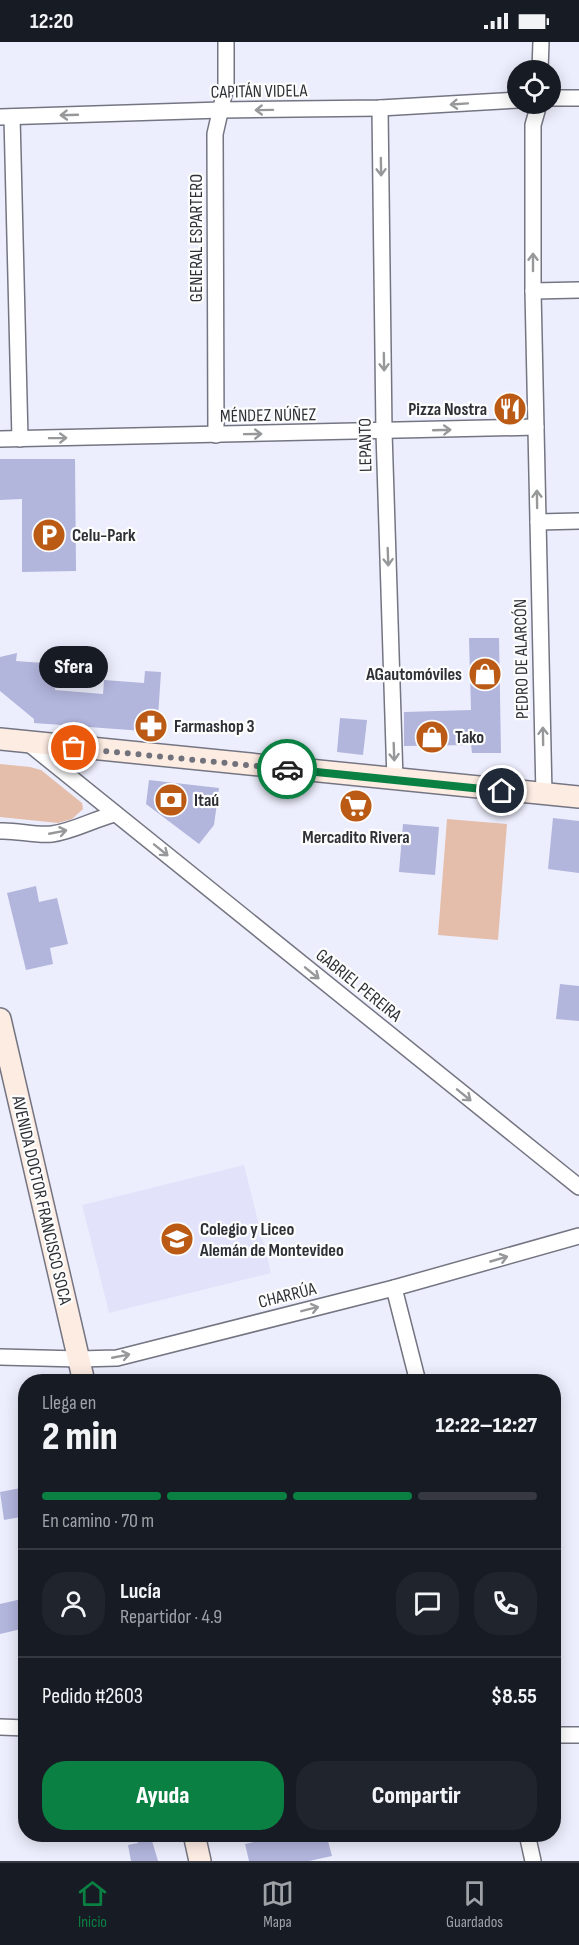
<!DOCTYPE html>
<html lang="es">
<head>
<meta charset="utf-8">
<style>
  body { margin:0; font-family:"Sofia Sans Condensed",sans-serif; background:#20242c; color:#f1f3f6; height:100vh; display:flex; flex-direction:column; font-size:22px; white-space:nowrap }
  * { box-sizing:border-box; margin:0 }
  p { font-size:20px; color:#9ea1a6 }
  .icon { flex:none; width:33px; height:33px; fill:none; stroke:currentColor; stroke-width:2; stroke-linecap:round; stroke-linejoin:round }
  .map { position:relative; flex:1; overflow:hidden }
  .sheet { position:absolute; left:18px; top:1332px; width:543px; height:468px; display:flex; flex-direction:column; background:#171b24; border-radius:24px; box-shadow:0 3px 15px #0003 }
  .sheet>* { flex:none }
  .controls { position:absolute; left:507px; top:18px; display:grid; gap:12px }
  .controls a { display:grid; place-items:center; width:54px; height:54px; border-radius:50%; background:#171b24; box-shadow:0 3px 15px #0003; font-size:30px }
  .pin { position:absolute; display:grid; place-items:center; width:51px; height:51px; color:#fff; margin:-26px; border:3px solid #fff; border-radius:50%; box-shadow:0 2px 6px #0007 }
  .courier { position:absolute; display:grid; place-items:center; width:60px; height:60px; margin:-30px; border:4px solid #0b8043; border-radius:50%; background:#fff; color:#222; box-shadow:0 2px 8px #0007 }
  .bubble { position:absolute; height:42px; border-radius:21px; background:#171b24; box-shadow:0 3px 15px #0003; font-size:20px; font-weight:800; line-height:42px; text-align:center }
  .overview em { font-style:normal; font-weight:800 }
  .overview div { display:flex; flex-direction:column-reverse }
  .overview { display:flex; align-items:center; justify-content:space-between; height:102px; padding:0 24px }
  h1 { font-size:39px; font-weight:800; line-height:45px }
  .bar { display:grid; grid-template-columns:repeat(4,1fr); gap:9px 6px; align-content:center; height:72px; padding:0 24px }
  .bar i { height:8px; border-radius:4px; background:#363941 }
  .bar .on { background:#0b8043 }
  .bar p { grid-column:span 4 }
  .line { display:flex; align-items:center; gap:15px; padding:0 24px; border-top:2px solid #363941 }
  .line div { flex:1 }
  .round { display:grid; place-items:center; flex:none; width:63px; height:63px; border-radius:24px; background:#20242c }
  .button { display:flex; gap:12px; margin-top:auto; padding:12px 24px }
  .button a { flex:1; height:69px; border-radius:24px; background:#0b8043; color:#fff; font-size:24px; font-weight:800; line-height:69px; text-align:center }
  .button a+a { background:#20242c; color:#f1f3f6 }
  .status { display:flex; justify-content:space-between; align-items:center; height:42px; padding:0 30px; background:#171b24; direction:ltr }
  .status svg { height:16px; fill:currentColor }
  .tabs { display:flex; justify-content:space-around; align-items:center; height:84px; border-top:2px solid #363941; background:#171b24; font-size:16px; color:#9ea1a6 }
  .tabs a { display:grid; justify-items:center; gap:3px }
  .tabs .on { color:#0b8043 }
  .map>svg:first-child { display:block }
</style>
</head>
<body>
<div class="status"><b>12:20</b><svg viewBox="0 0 49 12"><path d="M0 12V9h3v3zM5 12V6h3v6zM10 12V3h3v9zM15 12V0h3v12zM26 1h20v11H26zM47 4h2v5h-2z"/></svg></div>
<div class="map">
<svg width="579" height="1819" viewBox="0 0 579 1819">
  <rect width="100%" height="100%" fill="#edeefd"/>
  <polygon fill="#e2e3fa" points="244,1123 271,1231 109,1271 82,1163"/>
  <g fill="#e4beaa">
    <polygon points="0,722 30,725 41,728 82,761 83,767 72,777 58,781 0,775"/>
    <polygon points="447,777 507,782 498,898 438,893"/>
  </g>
  <g fill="#b2b5dc">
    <polygon points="0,417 75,417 76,529 22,530 22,457 0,458"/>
    <polygon points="469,596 499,596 501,711 472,711 471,703 404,704 404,670 471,668"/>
    <polygon points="17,611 16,619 57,622 55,648 103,652 104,638 144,641 145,629 161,630 157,690 34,681 34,677 0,649 0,615"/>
    <polygon points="340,676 367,678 363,713 337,710"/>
    <polygon points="149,738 219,746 214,783 199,802 146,762"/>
    <polygon points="553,776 579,779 579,831 548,827"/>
    <polygon points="403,782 439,785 435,833 399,830"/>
    <polygon points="36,844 39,860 57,856 68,902 50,906 53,922 26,928 7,851"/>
    <polygon points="560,942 579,944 579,979 556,977"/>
    <polygon points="26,1445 26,1474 4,1478 0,1450"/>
    <polygon points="26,1556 26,1586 0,1592 0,1562"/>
    <polygon points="137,1792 150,1792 158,1819 131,1819 128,1803 138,1801"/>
    <polygon points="290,1792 319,1792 328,1799 332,1814 309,1819 249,1819 245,1802"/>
  </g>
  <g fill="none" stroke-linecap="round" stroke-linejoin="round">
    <defs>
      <g id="street">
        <polyline points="540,28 541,0"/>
        <polyline points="550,56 579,56"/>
        <polyline points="539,62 533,83 533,249 544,753"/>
        <polyline points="380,66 384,390 395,738"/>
        <polyline points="0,75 221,68 380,66 518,58"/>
        <polyline points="12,75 20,397"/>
        <polyline points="533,249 579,248"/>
        <polyline points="216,393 215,92 226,44 226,0"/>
        <polyline points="0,397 536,385"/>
        <polyline points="538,480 579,479"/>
        <polyline points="28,701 579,1145"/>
        <path d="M0,789C17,788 35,794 52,792C74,789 94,777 115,772"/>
        <polyline points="394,1246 418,1340"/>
        <polyline points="0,1315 79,1317 117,1316 394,1246 579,1194"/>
        <polyline points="0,1685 26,1686"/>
        <polyline points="554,1693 579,1693"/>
        <polyline points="527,1792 533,1819"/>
      </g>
      <g id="secondary">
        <polyline points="0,697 579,755"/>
        <polyline points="0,977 84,1340"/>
        <polyline points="194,1792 200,1819"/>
      </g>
    </defs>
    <use href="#street" stroke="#747582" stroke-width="18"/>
    <use href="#secondary" stroke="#747582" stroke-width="24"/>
    <use href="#street" stroke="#fff" stroke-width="15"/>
    <use href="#secondary" stroke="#fdece2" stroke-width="21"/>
  </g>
  <defs><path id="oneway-shaft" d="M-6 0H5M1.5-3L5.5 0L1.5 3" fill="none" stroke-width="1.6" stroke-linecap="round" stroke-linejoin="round" transform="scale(1.5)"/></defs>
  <g stroke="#97989a">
    <use href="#oneway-shaft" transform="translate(459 62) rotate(176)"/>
    <use href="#oneway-shaft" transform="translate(264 68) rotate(179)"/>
    <use href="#oneway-shaft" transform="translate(69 73) rotate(178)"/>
    <use href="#oneway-shaft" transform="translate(381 125) rotate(89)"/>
    <use href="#oneway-shaft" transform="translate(533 220) rotate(-90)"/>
    <use href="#oneway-shaft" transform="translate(384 320) rotate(89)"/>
    <use href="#oneway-shaft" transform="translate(442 388) rotate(-2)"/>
    <use href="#oneway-shaft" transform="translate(253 392) rotate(-1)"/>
    <use href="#oneway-shaft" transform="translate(58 396) rotate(-1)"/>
    <use href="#oneway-shaft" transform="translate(537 457) rotate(-91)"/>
    <use href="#oneway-shaft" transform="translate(388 515) rotate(88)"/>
    <use href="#oneway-shaft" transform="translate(543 694) rotate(-91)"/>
    <use href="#oneway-shaft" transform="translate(394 710) rotate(88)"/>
    <use href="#oneway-shaft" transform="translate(58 790) rotate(-11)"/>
    <use href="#oneway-shaft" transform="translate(161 808) rotate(39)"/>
    <use href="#oneway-shaft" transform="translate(312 931) rotate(39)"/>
    <use href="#oneway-shaft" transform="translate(464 1053) rotate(39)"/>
    <use href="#oneway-shaft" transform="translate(499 1217) rotate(-16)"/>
    <use href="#oneway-shaft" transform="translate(310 1267) rotate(-14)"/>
    <use href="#oneway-shaft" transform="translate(121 1314) rotate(-11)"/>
  </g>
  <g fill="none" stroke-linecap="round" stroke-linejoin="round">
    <polyline stroke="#72727c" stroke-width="6" stroke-dasharray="0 10.8" points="74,706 287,727"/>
    <polyline stroke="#0b8043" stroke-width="8" points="287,727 502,749"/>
  </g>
  <defs>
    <symbol id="restaurant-disc" viewBox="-11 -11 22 22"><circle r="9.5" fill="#ba5a15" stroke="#fcfdfc"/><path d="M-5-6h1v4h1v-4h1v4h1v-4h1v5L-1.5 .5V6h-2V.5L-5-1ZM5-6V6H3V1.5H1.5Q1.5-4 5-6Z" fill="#fff"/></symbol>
    <symbol id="parking-disc" viewBox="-11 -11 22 22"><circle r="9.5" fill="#ba5a15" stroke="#fcfdfc"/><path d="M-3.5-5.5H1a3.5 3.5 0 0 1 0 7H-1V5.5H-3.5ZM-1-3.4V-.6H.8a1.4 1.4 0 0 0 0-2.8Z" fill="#fff"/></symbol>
    <symbol id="shop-disc" viewBox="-11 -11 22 22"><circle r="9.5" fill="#ba5a15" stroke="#fcfdfc"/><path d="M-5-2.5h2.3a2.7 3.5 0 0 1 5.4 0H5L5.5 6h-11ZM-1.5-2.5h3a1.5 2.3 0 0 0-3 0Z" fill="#fff"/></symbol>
    <symbol id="pharmacy-disc" viewBox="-11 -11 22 22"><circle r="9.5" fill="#ba5a15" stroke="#fcfdfc"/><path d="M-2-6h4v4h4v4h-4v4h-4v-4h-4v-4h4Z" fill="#fff"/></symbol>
    <symbol id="bank-disc" viewBox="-11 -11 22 22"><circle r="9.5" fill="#ba5a15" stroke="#fcfdfc"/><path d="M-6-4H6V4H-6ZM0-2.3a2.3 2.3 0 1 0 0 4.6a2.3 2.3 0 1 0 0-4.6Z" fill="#fff"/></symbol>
    <symbol id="supermarket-disc" viewBox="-11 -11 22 22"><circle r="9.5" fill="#ba5a15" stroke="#fcfdfc"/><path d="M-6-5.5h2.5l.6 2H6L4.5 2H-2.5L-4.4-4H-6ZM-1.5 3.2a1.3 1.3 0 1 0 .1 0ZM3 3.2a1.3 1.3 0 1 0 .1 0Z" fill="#fff"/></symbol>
    <symbol id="school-disc" viewBox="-11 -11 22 22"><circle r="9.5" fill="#ba5a15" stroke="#fcfdfc"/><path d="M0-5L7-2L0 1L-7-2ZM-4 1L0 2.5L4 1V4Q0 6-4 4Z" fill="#fff"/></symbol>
  </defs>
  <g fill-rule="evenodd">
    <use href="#restaurant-disc" x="491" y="348" width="38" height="38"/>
    <use href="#parking-disc" x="30" y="474" width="38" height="38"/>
    <use href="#shop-disc" x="466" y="613" width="38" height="38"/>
    <use href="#pharmacy-disc" x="132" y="665" width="38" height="38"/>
    <use href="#shop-disc" x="413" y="676" width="38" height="38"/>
    <use href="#bank-disc" x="152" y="739" width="38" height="38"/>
    <use href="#supermarket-disc" x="337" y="745" width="38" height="38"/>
    <use href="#school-disc" x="158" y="1178" width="38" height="38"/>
  </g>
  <g text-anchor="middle" stroke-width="4.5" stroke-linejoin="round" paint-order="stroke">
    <g font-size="18" fill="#2f3036" stroke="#fcfdfc">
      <text transform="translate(259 49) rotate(-1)" y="6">CAPITÁN VIDELA</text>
      <text transform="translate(196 196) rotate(-90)" y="6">GENERAL ESPARTERO</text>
      <text transform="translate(268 373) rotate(-1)" y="6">MÉNDEZ NÚÑEZ</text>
      <text transform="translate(365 403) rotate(-91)" y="6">LEPANTO</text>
      <text transform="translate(521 617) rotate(-91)" y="6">PEDRO DE ALARCÓN</text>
      <text transform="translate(359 943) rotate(39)" y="6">GABRIEL PEREIRA</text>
      <text transform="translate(42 1158) rotate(77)" y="6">AVENIDA DOCTOR FRANCISCO SOCA</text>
      <text transform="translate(287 1253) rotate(-14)" y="6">CHARRÚA</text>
    </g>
    <g font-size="18" font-weight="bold" fill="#2f3036" stroke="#fcfdfc" text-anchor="start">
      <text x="487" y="373" text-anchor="end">Pizza Nostra</text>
      <text x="72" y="499">Celu-Park</text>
      <text x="462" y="638" text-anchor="end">AGautomóviles</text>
      <text x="174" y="690">Farmashop 3</text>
      <text x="455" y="701">Tako</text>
      <text x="194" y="764">Itaú</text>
      <text x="356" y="801" text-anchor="middle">Mercadito Rivera</text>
      <text x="200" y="1193">Colegio y Liceo<tspan x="200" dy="21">Alemán de Montevideo</tspan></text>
    </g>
  </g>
</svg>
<div class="controls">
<a><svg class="icon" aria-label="locate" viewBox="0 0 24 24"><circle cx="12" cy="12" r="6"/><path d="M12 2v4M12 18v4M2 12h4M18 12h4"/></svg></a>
</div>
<div class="pin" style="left:74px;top:706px;background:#ea580c"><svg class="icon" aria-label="bag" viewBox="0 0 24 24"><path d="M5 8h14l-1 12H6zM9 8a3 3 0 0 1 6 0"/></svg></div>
<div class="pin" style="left:502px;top:749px;background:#1f2937"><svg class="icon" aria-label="home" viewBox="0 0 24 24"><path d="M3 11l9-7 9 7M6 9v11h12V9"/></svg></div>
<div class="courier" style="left:287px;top:727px"><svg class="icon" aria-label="car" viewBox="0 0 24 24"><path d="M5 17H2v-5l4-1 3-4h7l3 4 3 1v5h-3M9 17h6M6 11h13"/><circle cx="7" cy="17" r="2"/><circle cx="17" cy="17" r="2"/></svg></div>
<div class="bubble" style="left:39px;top:604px;width:69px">Sfera</div>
<section class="sheet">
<div class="overview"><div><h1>2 min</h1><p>Llega en</p></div><em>12:22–12:27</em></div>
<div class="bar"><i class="on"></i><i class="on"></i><i class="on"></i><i></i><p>En camino · 70 m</p></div>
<div class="line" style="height:108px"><a class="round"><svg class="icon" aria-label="person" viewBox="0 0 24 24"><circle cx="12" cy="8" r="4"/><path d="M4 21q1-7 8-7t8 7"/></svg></a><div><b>Lucía</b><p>Repartidor · 4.9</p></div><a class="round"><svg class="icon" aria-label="chat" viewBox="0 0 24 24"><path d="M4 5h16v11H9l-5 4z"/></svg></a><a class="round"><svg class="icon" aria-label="phone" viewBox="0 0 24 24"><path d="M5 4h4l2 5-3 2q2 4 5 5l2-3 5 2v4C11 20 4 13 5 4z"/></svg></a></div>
<div class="line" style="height:78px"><div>Pedido #2603</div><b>$8.55</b></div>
<div class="button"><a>Ayuda</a><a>Compartir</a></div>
</section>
</div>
<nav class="tabs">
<a class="on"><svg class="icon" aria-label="home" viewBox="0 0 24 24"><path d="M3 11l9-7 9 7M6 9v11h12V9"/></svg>Inicio</a>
<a><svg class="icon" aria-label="map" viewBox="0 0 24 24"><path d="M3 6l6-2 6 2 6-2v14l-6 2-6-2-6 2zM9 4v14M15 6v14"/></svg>Mapa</a>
<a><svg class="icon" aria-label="saved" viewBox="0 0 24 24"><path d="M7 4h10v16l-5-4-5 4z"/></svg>Guardados</a>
</nav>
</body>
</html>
